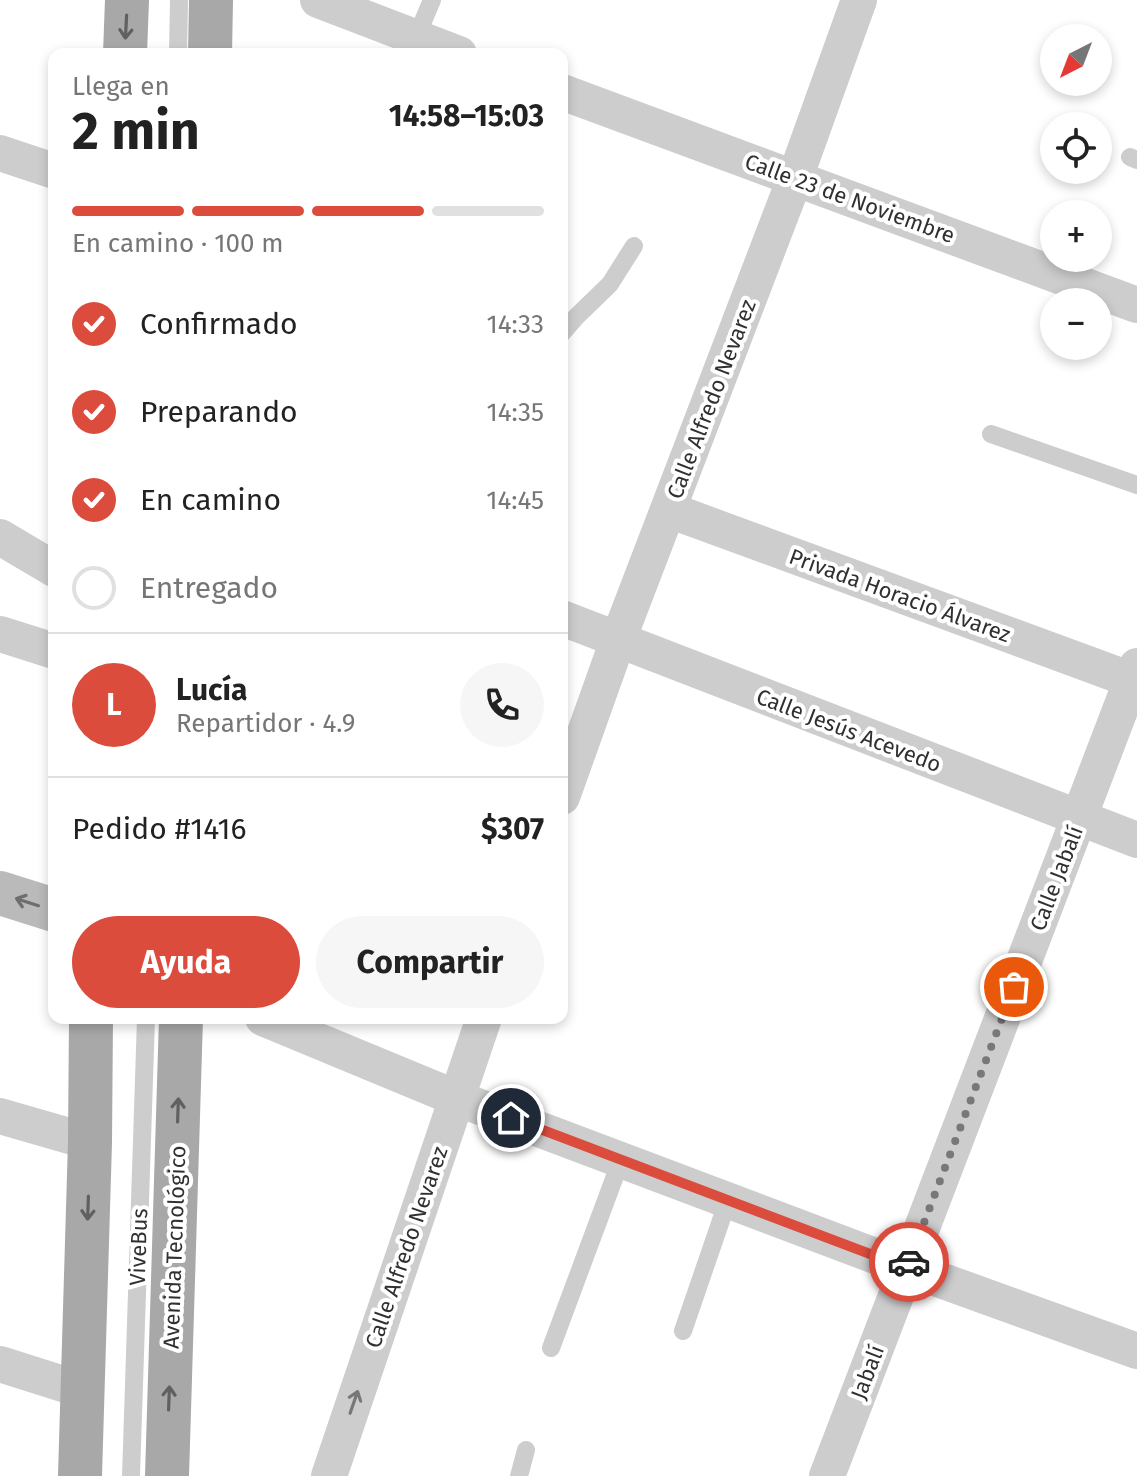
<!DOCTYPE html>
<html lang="es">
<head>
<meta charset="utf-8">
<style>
  body { margin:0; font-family:"Fira Sans",sans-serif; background:#f6f6f6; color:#222; height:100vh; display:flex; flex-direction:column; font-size:30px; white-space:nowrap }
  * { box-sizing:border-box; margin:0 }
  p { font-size:26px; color:#767676 }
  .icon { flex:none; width:44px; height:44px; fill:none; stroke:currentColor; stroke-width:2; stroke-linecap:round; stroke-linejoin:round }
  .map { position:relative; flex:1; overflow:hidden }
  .panel { position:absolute; left:48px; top:48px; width:520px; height:976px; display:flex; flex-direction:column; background:#fff; border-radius:16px; box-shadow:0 4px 12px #0003 }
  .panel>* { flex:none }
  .needle { width:52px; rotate:222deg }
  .fabs { position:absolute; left:1040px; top:24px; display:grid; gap:16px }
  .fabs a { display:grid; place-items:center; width:72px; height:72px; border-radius:50%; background:#fff; box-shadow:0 4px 12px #0003; font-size:40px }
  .pin { position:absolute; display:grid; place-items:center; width:68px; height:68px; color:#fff; margin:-34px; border:4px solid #fff; border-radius:50%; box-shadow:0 2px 8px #0007 }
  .courier { position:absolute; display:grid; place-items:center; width:80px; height:80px; margin:-40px; border:6px solid #db4c3d; border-radius:50%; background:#fff; color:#222; box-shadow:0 2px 10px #0007 }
  .summary em { font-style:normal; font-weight:700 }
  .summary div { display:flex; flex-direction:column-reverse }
  .summary { display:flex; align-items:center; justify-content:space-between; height:136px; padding:0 24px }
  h1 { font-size:52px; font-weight:700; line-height:60px }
  .bar { display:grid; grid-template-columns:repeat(4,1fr); gap:12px 8px; align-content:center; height:96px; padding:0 24px }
  .bar i { height:10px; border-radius:6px; background:#e0e0e0 }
  .bar .current { background:#db4c3d }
  .bar p { grid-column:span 4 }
  .line { display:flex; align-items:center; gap:20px; padding:0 24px; border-top:2px solid #e0e0e0 }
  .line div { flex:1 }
  .round { display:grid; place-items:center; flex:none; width:84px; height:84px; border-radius:42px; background:#f6f6f6 }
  ol { padding:0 24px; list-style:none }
  li { display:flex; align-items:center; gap:24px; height:88px }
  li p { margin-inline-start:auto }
  li .icon { padding:8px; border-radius:50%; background:#db4c3d; color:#fff; stroke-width:4 }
  li:last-child { color:#767676 }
  li i { width:44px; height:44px; border:4px solid #e0e0e0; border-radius:50% }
  .cta { display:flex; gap:16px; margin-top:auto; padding:16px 24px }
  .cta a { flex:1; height:92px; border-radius:48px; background:#db4c3d; color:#fff; font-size:32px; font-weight:700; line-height:92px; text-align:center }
  .cta a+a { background:#f6f6f6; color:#222 }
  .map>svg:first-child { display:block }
</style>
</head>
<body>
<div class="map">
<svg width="1137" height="1476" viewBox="0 0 1137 1476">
  <rect width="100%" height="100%" fill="#fff"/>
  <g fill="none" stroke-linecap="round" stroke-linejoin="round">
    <g stroke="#cdcdcd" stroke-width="18">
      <polyline points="416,38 432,0"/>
      <polyline points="178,54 179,0"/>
      <polyline points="1130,157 1137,160"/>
      <polyline points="562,333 576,317 610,284 634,246"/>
      <polyline points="991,434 1137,485"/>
      <polyline points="683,1331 728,1200"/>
      <polyline points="551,1348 621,1160"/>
      <polyline points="131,1476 146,1018"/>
      <polyline points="519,1476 526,1450"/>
    </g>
    <g stroke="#cdcdcd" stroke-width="36">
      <polyline points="318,0 459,54"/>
      <polyline points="562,92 1137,305"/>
      <polyline points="0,153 54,171"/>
      <polyline points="669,510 1132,680"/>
      <polyline points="0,537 54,569"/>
      <polyline points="562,618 1137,840"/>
      <polyline points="0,634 54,651"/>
      <polyline points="562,797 618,640 795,178 859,0"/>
      <polyline points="263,1018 456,1098 907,1268 1137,1351"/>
      <polyline points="0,1116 90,1142"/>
      <polyline points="0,1364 82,1390"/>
      <polyline points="329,1476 484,1018"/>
      <polyline points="827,1476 1137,666"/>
    </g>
    <polyline stroke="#bababa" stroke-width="44" points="0,893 54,910"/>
    <g stroke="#a8a8a8" stroke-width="44">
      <polyline points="125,54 127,0"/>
      <polyline points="210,54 211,0"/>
      <polyline points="80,1476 90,1142 91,1018"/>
      <polyline points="167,1476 181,1018"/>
    </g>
  </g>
  <defs><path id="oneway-shaft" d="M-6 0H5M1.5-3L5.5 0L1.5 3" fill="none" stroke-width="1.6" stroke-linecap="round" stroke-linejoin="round" transform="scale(2)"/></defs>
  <g stroke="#606060">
    <use href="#oneway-shaft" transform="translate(126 27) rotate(93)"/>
    <use href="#oneway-shaft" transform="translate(178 1110) rotate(-88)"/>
    <use href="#oneway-shaft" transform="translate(88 1208) rotate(92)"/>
    <use href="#oneway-shaft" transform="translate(169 1398) rotate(-88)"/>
  </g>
  <use stroke="#6e6e6e" href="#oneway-shaft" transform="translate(27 902) rotate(-162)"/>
  <use stroke="#777" href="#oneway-shaft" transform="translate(354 1402) rotate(-71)"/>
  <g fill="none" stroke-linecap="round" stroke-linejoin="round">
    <polyline stroke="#787878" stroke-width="8" stroke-dasharray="0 14.4" points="909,1262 1014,987"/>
    <polyline stroke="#db4c3d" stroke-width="10" points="511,1118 907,1268 909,1262"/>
  </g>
  <g text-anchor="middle" stroke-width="8" stroke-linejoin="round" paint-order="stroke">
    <g font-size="22" fill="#303030" stroke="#fff">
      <text transform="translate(850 198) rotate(20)" y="8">Calle 23 de Noviembre</text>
      <text transform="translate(711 399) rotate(-69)" y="8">Calle Alfredo Nevarez</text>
      <text transform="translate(900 595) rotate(20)" y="8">Privada Horacio Álvarez</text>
      <text transform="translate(849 730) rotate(21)" y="8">Calle Jesús Acevedo</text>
      <text transform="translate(1056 878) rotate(-69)" y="8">Calle Jabalí</text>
      <text transform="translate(138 1247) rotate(-88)" y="8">ViveBus</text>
      <text transform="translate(174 1247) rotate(-88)" y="8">Avenida Tecnológico</text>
      <text transform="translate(406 1247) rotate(-71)" y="8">Calle Alfredo Nevarez</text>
      <text transform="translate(867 1372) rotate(-69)" y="8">Jabalí</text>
    </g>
  </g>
</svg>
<div class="fabs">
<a><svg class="needle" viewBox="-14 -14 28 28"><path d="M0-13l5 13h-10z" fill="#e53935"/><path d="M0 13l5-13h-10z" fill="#767676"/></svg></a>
<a><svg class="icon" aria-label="locate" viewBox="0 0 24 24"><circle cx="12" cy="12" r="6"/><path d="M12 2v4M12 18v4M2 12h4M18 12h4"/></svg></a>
<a>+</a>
<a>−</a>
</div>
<div class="pin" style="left:1014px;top:987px;background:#ea580c"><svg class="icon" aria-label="bag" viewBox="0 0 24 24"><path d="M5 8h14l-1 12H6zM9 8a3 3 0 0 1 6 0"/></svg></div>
<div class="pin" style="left:511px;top:1118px;background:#1f2937"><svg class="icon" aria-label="home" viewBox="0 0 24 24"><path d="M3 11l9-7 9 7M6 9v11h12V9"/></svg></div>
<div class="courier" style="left:909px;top:1262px"><svg class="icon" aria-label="car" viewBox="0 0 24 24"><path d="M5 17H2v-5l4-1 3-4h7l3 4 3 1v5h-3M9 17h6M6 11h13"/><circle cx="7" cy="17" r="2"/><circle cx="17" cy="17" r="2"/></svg></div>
<section class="panel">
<div class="summary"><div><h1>2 min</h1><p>Llega en</p></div><em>14:58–15:03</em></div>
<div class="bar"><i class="current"></i><i class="current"></i><i class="current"></i><i></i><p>En camino · 100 m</p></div>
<ol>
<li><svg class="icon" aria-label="check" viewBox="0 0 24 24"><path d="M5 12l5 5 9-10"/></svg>Confirmado<p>14:33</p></li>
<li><svg class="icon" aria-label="check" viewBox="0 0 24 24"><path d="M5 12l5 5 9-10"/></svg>Preparando<p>14:35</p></li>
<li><svg class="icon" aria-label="check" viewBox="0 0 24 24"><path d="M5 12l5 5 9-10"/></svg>En camino<p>14:45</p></li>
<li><i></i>Entregado</li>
</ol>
<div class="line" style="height:144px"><b class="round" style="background:#db4c3d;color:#fff">L</b><div><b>Lucía</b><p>Repartidor · 4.9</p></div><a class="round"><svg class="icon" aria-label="phone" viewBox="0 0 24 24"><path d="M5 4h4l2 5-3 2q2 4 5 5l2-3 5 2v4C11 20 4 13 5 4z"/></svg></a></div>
<div class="line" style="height:104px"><div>Pedido #1416</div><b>$307</b></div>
<div class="cta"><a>Ayuda</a><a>Compartir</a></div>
</section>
</div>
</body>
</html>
